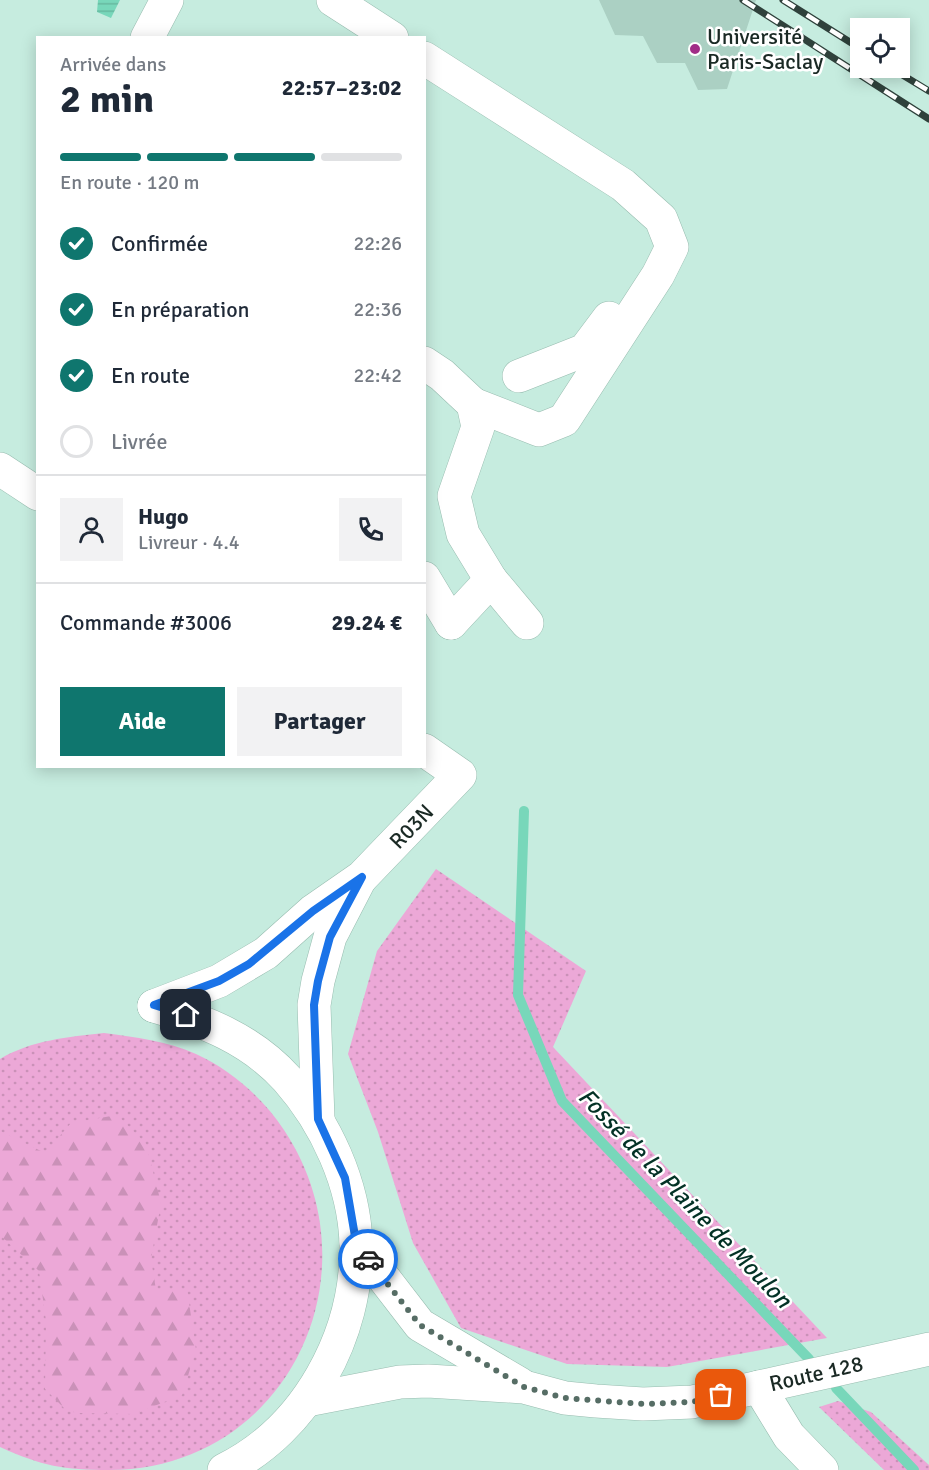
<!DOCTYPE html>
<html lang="fr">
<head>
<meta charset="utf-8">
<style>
  body { margin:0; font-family:Signika,sans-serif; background:#f2f2f3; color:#1f2937; height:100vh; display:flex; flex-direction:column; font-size:22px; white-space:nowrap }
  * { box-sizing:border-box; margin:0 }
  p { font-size:20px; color:#747a83 }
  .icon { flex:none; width:33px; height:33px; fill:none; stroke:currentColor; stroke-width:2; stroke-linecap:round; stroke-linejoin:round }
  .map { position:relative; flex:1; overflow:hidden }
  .details { position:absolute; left:36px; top:36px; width:390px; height:732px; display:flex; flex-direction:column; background:#fff; border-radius:0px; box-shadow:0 3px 15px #0003 }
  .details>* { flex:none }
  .fabs { position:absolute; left:850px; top:18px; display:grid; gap:12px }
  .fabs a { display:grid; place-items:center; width:60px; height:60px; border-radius:0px; background:#fff; box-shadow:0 3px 15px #0003; font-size:30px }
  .pin { position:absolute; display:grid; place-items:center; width:51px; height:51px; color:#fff; margin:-26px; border-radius:12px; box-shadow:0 3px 9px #0006 }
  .courier { position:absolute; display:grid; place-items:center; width:60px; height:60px; margin:-30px; border:4px solid #1a73e8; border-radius:50%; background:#fff; color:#222; box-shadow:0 2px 8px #0007 }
  .head em { font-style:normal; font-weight:800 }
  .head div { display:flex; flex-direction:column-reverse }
  .head { display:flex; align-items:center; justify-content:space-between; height:102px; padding:0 24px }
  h1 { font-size:39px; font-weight:800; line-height:45px }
  .bar { display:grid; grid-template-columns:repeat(4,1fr); gap:9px 6px; align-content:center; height:72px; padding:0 24px }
  .bar i { height:8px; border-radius:4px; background:#e0e1e3 }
  .bar .current { background:#0f766e }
  .bar p { grid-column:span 4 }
  .line { display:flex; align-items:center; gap:15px; padding:0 24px; border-top:2px solid #e0e1e3 }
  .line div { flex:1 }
  .round { display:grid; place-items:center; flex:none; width:63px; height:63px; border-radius:0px; background:#f2f2f3 }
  ol { padding:0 24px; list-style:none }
  li { display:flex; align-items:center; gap:18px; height:66px }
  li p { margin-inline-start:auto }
  li .icon { padding:6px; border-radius:50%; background:#0f766e; color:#fff; stroke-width:4 }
  li:last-child { color:#747a83 }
  li i { width:33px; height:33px; border:3px solid #e0e1e3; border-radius:50% }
  .primary-button { display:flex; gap:12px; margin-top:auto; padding:12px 24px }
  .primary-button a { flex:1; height:69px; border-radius:0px; background:#0f766e; color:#fff; font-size:24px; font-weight:800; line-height:69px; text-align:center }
  .primary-button a+a { background:#f2f2f3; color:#1f2937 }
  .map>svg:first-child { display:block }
</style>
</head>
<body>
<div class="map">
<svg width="929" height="1470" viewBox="0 0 929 1470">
  <defs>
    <pattern id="grass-dots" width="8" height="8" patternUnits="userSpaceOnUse" patternTransform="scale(1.5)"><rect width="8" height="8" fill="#eca8d7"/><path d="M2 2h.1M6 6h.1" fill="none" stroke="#ca91b8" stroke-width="1.8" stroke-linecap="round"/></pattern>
    <pattern id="forest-firs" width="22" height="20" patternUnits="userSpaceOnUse" patternTransform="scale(1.5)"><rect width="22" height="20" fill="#eca8d7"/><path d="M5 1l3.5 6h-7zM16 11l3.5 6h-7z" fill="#ca91b8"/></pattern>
    <pattern id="water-rules" width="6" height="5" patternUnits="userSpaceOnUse" patternTransform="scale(1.5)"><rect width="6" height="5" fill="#78d7ba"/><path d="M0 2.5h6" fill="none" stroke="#67b9a0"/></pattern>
  </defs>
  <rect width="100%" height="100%" fill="#c6ecdf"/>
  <g fill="url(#grass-dots)">
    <polygon points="436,869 586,971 553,1047 827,1338 667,1367 567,1364 461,1328 413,1243 378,1132 348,1054 377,951"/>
    <path d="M104,1033C135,1037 167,1041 196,1054C231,1070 263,1098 284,1130C380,1274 286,1470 109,1470C64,1470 42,1466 0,1447V1059C32,1040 68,1037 104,1033Z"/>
    <polygon points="838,1401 871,1412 929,1465 929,1470 884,1470 819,1407"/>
  </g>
  <polygon fill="url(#forest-firs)" points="117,1115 146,1144 161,1203 151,1259 156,1290 187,1289 196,1350 182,1395 134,1414 79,1413 67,1411 45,1389 46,1321 39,1271 0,1235 0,1131 45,1153 71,1123"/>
  <polygon fill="url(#water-rules)" points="98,0 120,0 111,18 97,12"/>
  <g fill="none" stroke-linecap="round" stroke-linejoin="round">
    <g stroke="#78d7ba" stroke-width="10">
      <polyline points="524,811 518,995 562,1101 809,1359"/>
      <polyline points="836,1388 914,1470"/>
    </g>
  </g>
  <polygon fill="#abd0c3" points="599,0 756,0 727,89 698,90 685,63 657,63 643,36 615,35"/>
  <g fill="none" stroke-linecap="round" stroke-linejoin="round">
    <defs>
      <g id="minor">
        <polyline points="333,0 392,38"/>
        <polyline points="147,38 167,0"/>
        <polyline points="424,58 623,185 661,219 672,247 658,275 564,420 539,430 473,404"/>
        <polyline points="424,363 442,375 473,404 478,427 454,496 463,534 491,580"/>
        <polyline points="519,376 585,350 609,318"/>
        <polyline points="0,469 38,494"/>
        <polyline points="424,578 451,623"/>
        <polyline points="451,623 491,580 527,623"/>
        <polyline points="154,1006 219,981 266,953 313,911 362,877 460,775 424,750"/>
        <polyline points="318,1119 314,1005 318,981 330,937 359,881"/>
        <polyline points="759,1387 789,1436 822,1470"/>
      </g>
      <g id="major">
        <path d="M154,1006C204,1021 251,1039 287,1079C326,1123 354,1184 356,1243C358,1335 307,1429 224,1470"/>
        <polyline points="356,1242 420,1325 520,1384"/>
        <polyline points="307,1400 400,1382 428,1381 524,1387 565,1398 596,1401 643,1404 692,1402 929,1349"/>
      </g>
      <polyline id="highway" points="234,1470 239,1463"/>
    </defs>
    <use href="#minor" stroke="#97bcaf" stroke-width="34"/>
    <use href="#major" stroke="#97bcaf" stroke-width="34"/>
    <use href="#highway" stroke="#97bcaf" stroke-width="34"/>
    <use href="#minor" stroke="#fff" stroke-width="33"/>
    <use href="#major" stroke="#fff" stroke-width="33"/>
    <use href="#highway" stroke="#fff" stroke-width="33"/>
    <defs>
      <g id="rail">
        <polyline points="743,0 929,119"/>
        <polyline points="783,0 861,49"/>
        <polyline points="891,68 929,91"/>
      </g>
    </defs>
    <use href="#rail" stroke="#2f413b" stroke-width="7"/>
    <use href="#rail" stroke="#fff" stroke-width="4.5" stroke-dasharray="14" stroke-linecap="butt"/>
  </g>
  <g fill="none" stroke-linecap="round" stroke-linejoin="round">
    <polyline stroke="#566d65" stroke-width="6" stroke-dasharray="0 10.8" points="368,1259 420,1325 524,1387 565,1398 643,1404 692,1402 721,1395"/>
    <polyline stroke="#1a73e8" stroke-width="8" points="186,1015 154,1005 219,981 249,964 313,911 362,877 330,937 318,981 314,1005 318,1119 345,1178 356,1242 368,1259"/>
  </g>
  <circle fill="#a12c87" stroke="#fff" stroke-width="2" cx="695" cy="49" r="6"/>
  <g text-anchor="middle" stroke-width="5" stroke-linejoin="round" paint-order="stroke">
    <g font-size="22" fill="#1a2924" stroke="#fff" text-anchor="start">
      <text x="707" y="44">Université<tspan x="707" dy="25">Paris-Saclay</tspan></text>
    </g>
    <g font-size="22" fill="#1a2924" stroke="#fff">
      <text transform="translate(411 826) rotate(-46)" y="8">R03N</text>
      <text transform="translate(816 1373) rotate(-13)" y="8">Route 128</text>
    </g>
    <g font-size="24" font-style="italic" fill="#033226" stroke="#fff">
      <text transform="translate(685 1198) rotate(46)" y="8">Fossé de la Plaine de Moulon</text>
    </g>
  </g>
</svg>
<div class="fabs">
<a><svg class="icon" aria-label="locate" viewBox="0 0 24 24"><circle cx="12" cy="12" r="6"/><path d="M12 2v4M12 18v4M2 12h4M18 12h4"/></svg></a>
</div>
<div class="pin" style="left:721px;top:1395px;background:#ea580c"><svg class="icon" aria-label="bag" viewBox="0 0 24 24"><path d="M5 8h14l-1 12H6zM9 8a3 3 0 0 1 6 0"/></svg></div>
<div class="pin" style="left:186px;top:1015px;background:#1f2937"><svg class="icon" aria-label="home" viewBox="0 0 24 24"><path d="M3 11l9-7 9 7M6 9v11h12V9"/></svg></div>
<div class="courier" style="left:368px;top:1259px"><svg class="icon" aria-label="car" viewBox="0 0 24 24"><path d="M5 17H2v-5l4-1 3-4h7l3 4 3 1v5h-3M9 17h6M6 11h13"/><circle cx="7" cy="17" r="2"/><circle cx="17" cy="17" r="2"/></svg></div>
<section class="details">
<div class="head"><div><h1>2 min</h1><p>Arrivée dans</p></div><em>22:57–23:02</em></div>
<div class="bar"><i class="current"></i><i class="current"></i><i class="current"></i><i></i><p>En route · 120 m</p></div>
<ol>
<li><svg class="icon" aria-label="check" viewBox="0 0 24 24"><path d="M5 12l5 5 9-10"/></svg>Confirmée<p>22:26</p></li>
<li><svg class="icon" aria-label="check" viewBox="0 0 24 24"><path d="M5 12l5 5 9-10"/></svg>En préparation<p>22:36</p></li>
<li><svg class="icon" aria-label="check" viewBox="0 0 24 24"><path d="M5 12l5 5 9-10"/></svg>En route<p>22:42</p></li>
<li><i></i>Livrée</li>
</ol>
<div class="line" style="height:108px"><a class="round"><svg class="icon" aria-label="person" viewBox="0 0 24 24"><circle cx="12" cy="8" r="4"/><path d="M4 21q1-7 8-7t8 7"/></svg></a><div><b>Hugo</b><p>Livreur · 4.4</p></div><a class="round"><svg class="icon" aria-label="phone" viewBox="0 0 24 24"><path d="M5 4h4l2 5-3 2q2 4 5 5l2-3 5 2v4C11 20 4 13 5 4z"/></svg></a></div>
<div class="line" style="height:78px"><div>Commande #3006</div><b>29.24 €</b></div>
<div class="primary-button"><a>Aide</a><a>Partager</a></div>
</section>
</div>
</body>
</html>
